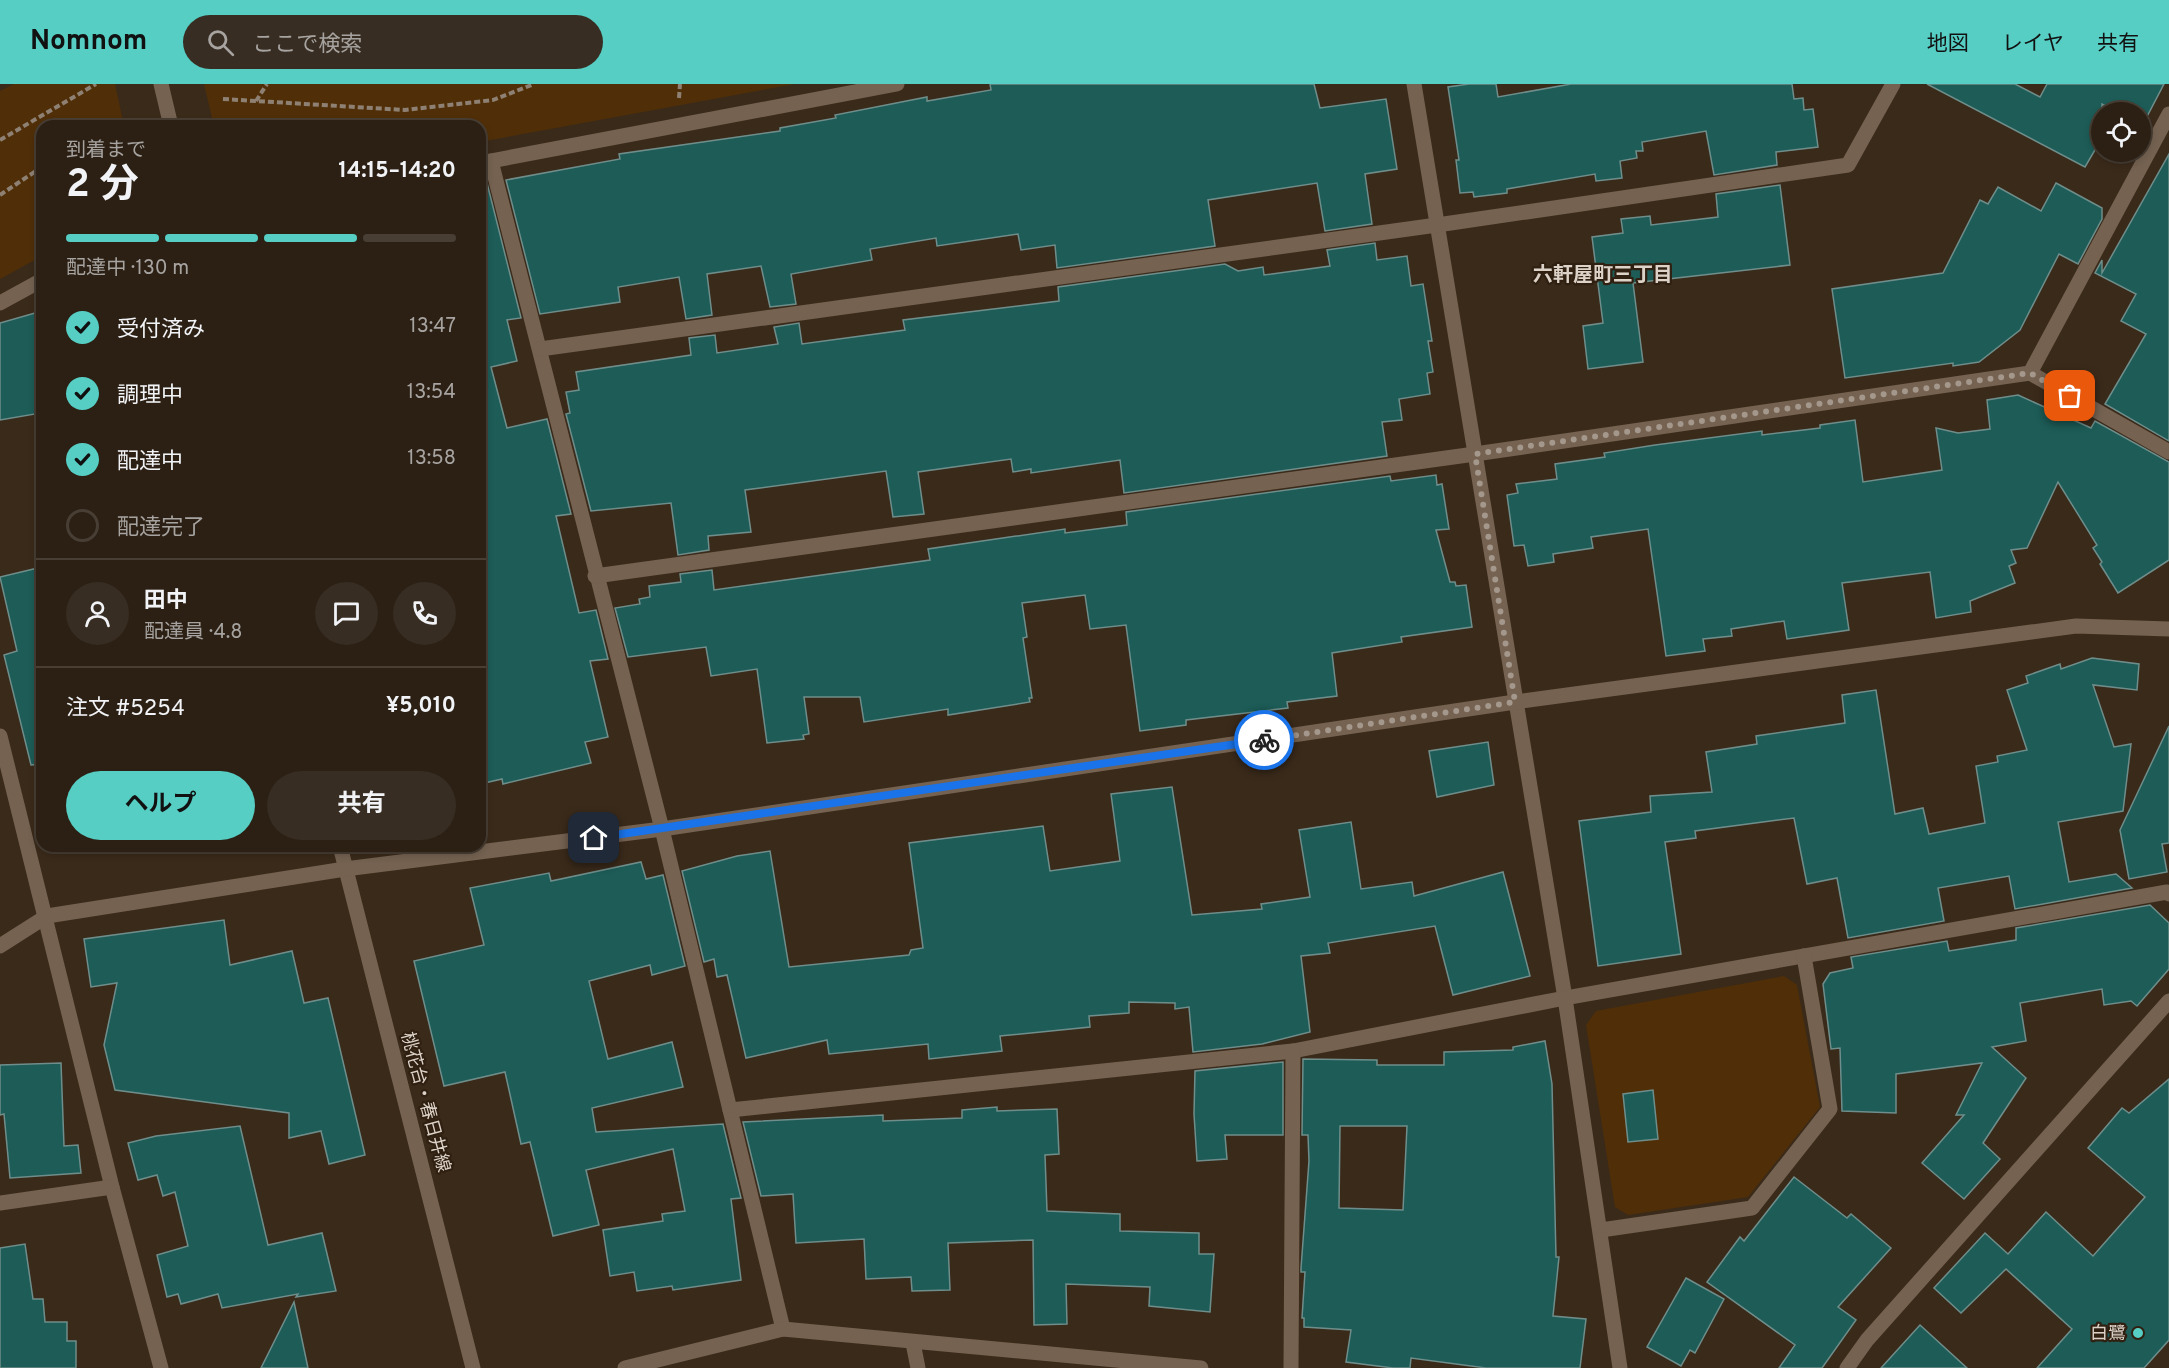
<!DOCTYPE html>
<html lang="ja">
<head>
<meta charset="utf-8">
<style>
  body { margin:0; font-family:Overpass,"Noto Sans JP",sans-serif; background:#382d22; color:#f1f3f6; height:100vh; display:flex; flex-direction:column; font-size:22px; white-space:nowrap }
  * { box-sizing:border-box; margin:0 }
  p { font-size:20px; color:#a6a3a0 }
  .icon { flex:none; width:33px; height:33px; fill:none; stroke:currentColor; stroke-width:2; stroke-linecap:round; stroke-linejoin:round }
  .map { position:relative; flex:1; overflow:hidden }
  .details { position:absolute; left:36px; top:36px; width:450px; height:732px; display:flex; flex-direction:column; background:#2c2014; border-radius:18px; box-shadow:0 3px 9px #0003,0 0 0 2px #483e34 }
  .details>* { flex:none }
  .fabs { position:absolute; left:2091px; top:18px; display:grid; gap:12px }
  .fabs a { display:grid; place-items:center; width:60px; height:60px; border-radius:50%; background:#2c2014; box-shadow:0 3px 9px #0003,0 0 0 2px #483e34; font-size:30px }
  .pin { position:absolute; display:grid; place-items:center; width:51px; height:51px; color:#fff; margin:-26px; border-radius:12px; box-shadow:0 3px 9px #0006 }
  .courier { position:absolute; display:grid; place-items:center; width:60px; height:60px; margin:-30px; border:4px solid #1a73e8; border-radius:50%; background:#fff; color:#222; box-shadow:0 2px 8px #0007 }
  .head em { font-style:normal; font-weight:700 }
  .head div { display:flex; flex-direction:column-reverse }
  .head { display:flex; align-items:center; justify-content:space-between; height:102px; padding:0 30px }
  h1 { font-size:39px; font-weight:700; line-height:45px }
  .bar { display:grid; grid-template-columns:repeat(4,1fr); gap:9px 6px; align-content:center; height:72px; padding:0 30px }
  .bar i { height:8px; border-radius:4px; background:#483e34 }
  .bar .current { background:#56cec4 }
  .bar p { grid-column:span 4 }
  .line { display:flex; align-items:center; gap:15px; padding:0 30px; border-top:2px solid #483e34 }
  .line div { flex:1 }
  .round { display:grid; place-items:center; flex:none; width:63px; height:63px; border-radius:32px; background:#382d22 }
  ol { padding:0 30px; list-style:none }
  li { display:flex; align-items:center; gap:18px; height:66px }
  li p { margin-inline-start:auto }
  li .icon { padding:6px; border-radius:50%; background:#56cec4; color:#111; stroke-width:4 }
  li:last-child { color:#a6a3a0 }
  li i { width:33px; height:33px; border:3px solid #483e34; border-radius:50% }
  .primary-button { display:flex; gap:12px; margin-top:auto; padding:12px 30px }
  .primary-button a { flex:1; height:69px; border-radius:36px; background:#56cec4; color:#111; font-size:24px; font-weight:700; line-height:69px; text-align:center }
  .primary-button a+a { background:#382d22; color:#f1f3f6 }
  header { display:flex; align-items:center; gap:36px; box-sizing:border-box; height:84px; padding:0 30px; background:#56cec4; color:#111 }
  header strong { font-size:28px }
  nav { display:flex; gap:33px; margin-inline-start:auto; font-size:21px }
  .search { width:420px; height:54px; background:#382d22; display:flex; align-items:center; gap:15px; box-sizing:border-box; padding:0 21px; border-radius:33px; color:#a6a3a0; font-size:22px }
  .map>svg:first-child { display:block }
</style>
</head>
<body>
<header>
<strong>Nomnom</strong>
<div class="search"><svg class="icon" aria-label="search" viewBox="0 0 24 24"><circle cx="10" cy="10" r="6"/><path d="M15 15l6 6"/></svg>ここで検索</div>
<nav><a>地図</a><a>レイヤ</a><a>共有</a></nav>
</header>
<div class="map">
<svg width="2169" height="1284" viewBox="0 0 2169 1284">
  <rect width="100%" height="100%" fill="#3a2a1a"/>
  <g fill="#502f08">
    <polygon points="14,0 115,0 124,42 42,42 42,172 0,195 0,7"/>
    <polygon points="204,0 795,0 480,58 480,42 214,42"/>
    <polygon points="1784,892 1797,901 1820,1023 1748,1113 1628,1131 1615,1123 1586,941 1596,927"/>
  </g>
  <g fill="#1d5c57" stroke="#6f8e8b" stroke-width="1.5" fill-rule="evenodd">
    <polygon points="990,0 1314,0 1320,24 1386,15 1397,85 1365,90 1372,140 1325,147 1317,99 1208,116 1215,162 1057,184 1055,161 1021,166 1018,150 937,162 936,154 870,165 872,176 791,190 796,220 770,223 761,182 707,190 712,231 686,235 679,193 618,203 620,218 540,230 506,96 620,75 619,70 780,47 780,44 836,34 835,31 927,13 927,17 991,6"/>
    <polygon points="1469,0 1496,0 1498,13 1571,0 1792,0 1794,15 1803,14 1804,26 1813,25 1818,63 1776,68 1777,81 1714,91 1706,47 1642,58 1643,67 1636,67 1637,74 1620,77 1622,94 1596,97 1595,90 1507,105 1507,109 1474,113 1473,108 1460,109 1456,76 1459,76 1448,3"/>
    <polygon points="1927,0 2015,0 2040,13 2047,0 2164,0 2142,42 2140,28 2117,28 2102,20 2102,54 2085,83"/>
    <polygon points="2169,70 2169,357 2105,320 2146,250 2121,237 2136,210 2095,189 2102,176 2102,189"/>
    <polygon points="487,99 521,234 507,236 517,277 491,283 507,344 547,335 571,430 556,432 579,529 596,526 608,575 590,577 608,653 585,658 591,679 503,700 502,695 480,700 480,100"/>
    <polygon points="2056,99 2102,124 2102,135 2078,180 2059,170 2020,246 1979,278 1953,282 1953,279 1845,294 1832,205 1943,189 1980,116 1988,120 1998,103 2041,127"/>
    <polygon points="1780,101 1790,181 1633,199 1643,278 1588,285 1583,242 1603,239 1592,153 1623,149 1621,135 1650,132 1651,141 1718,133 1716,110"/>
    <polygon points="1375,159 1377,176 1407,172 1411,202 1423,200 1432,257 1428,257 1433,288 1427,289 1430,310 1399,315 1402,336 1382,338 1387,372 1124,409 1120,376 1031,389 1031,385 1013,388 1011,375 918,388 924,430 893,433 886,387 745,406 751,448 708,452 709,466 678,471 671,419 591,427 566,330 570,329 566,308 579,306 576,288 691,271 689,254 715,251 717,269 778,260 774,243 799,239 802,260 905,246 903,236 1059,217 1058,203 1225,180 1238,187 1263,183 1264,191 1330,182 1327,166"/>
    <polygon points="42,227 42,301 37,302 41,329 0,336 0,239"/>
    <polygon points="2018,311 2091,344 2095,337 2169,378 2169,476 2118,509 2100,480 2102,478 2093,464 2097,461 2058,398 2027,464 2011,466 2016,479 2009,482 2015,499 1970,517 1971,528 1936,534 1930,488 1842,499 1849,546 1787,555 1784,537 1731,545 1732,552 1703,555 1705,567 1666,572 1648,445 1591,453 1593,464 1553,470 1554,478 1528,482 1524,461 1514,462 1507,411 1518,409 1516,400 1557,395 1555,380 1605,373 1604,369 1655,361 1762,347 1762,351 1820,344 1820,341 1855,336 1863,398 1942,386 1936,344 1958,349 1990,345 1987,316"/>
    <polygon points="1436,391 1437,401 1442,400 1449,445 1436,446 1450,498 1455,498 1456,502 1466,501 1472,543 1401,553 1402,558 1332,569 1337,612 1287,618 1288,624 1186,636 1186,641 1140,647 1126,541 1090,545 1085,511 1022,519 1027,553 1023,554 1032,614 1029,614 1030,618 948,631 948,625 864,638 860,613 804,613 809,650 803,651 804,655 767,659 757,585 711,592 706,563 628,573 615,524 640,520 639,515 650,513 649,502 681,498 680,490 712,486 714,506 930,476 928,465 1065,445 1065,449 1127,441 1126,428 1390,392 1391,397"/>
    <polygon points="42,483 42,680 31,681 4,571 17,567 0,493"/>
    <polygon points="2092,574 2139,580 2137,606 2093,601 2114,663 2131,660 2123,727 2058,738 2069,798 2116,790 2132,804 2015,825 2009,792 1938,804 1944,837 1848,854 1837,794 1807,800 1794,734 1695,747 1696,754 1665,758 1681,870 1598,882 1579,737 1651,728 1650,712 1712,708 1706,668 1757,660 1756,652 1845,639 1842,611 1876,606 1895,730 1923,724 1929,750 1985,739 1976,682 1998,678 1997,672 2027,666 2007,606 2028,599 2026,592 2060,580 2061,585"/>
    <polygon points="2169,642 2169,759 2162,760 2167,788 2129,795 2120,746"/>
    <polygon points="1488,658 1494,701 1437,713 1429,667"/>
    <polygon points="1172,703 1192,831 1262,825 1261,820 1310,813 1299,746 1351,738 1361,805 1412,798 1414,812 1503,788 1530,892 1453,911 1435,842 1328,859 1330,869 1301,872 1310,948 1262,960 1193,968 1189,923 1175,925 1175,919 1129,918 1129,929 1089,932 1090,943 1000,952 1002,967 929,975 928,960 829,970 827,956 746,974 727,891 717,893 714,875 704,878 682,787 737,772 770,767 789,883 909,871 911,866 923,864 909,759 1043,742 1050,787 1120,777 1111,710"/>
    <polygon points="641,778 646,795 663,791 685,882 652,891 650,881 589,897 608,975 672,958 683,1003 592,1024 596,1048 723,1040 741,1114 731,1115 741,1196 673,1206 672,1202 637,1207 634,1188 610,1192 603,1146 663,1137 662,1130 685,1127 673,1065 586,1086 599,1141 553,1152 530,1058 521,1060 505,988 444,1002 414,877 484,861 470,804 549,789 551,797"/>
    <polygon points="2150,821 2169,839 2169,885 2137,922 2131,917 2104,921 2102,905 2020,919 2026,957 1992,963 2026,994 1983,1059 2000,1075 1964,1115 1922,1079 1964,1031 1956,1031 1982,979 1896,990 1896,1029 1842,1027 1840,964 1831,965 1823,900 1830,889 1853,884 1851,873 1947,857 1949,867 2016,856 2016,844"/>
    <polygon points="224,836 230,881 292,867 304,919 328,914 365,1071 329,1080 321,1047 289,1054 289,1029 115,1006 104,961 117,899 91,903 84,855"/>
    <path d="M1545,957L1552,1000L1556,1173H1559L1553,1232L1586,1235L1580,1284H1486L1411,1274L1410,1284H1393L1346,1278L1351,1246L1304,1243V1234H1302L1305,1188H1301V1184L1309,1077L1308,1051H1302L1303,975L1377,976V981H1444V968L1513,966V963ZM1340,1042H1407L1403,1126L1339,1124Z"/>
    <polygon points="1283,978 1283,1051 1225,1051 1227,1075 1197,1077 1194,1030 1195,987"/>
    <polygon points="61,979 64,1062 78,1061 81,1089 10,1094 4,1030 0,1031 0,981"/>
    <polygon points="2169,995 2169,1256 2144,1284 2037,1284 2072,1245 2006,1185 1961,1229 1934,1204 1985,1149 2008,1170 2046,1128 2093,1172 2145,1113 2088,1064 2122,1024 2129,1029"/>
    <polygon points="1653,1006 1658,1055 1628,1058 1623,1010"/>
    <polygon points="997,1023 997,1027 1057,1025 1059,1070 1045,1071 1047,1127 1120,1130 1120,1147 1199,1149 1199,1170 1214,1170 1210,1228 1149,1222 1150,1203 1066,1200 1067,1240 1034,1241 1033,1156 948,1159 950,1206 912,1207 911,1193 866,1195 864,1155 796,1159 793,1110 761,1112 743,1038 883,1031 883,1037 962,1034 962,1026"/>
    <polygon points="240,1042 268,1161 322,1149 336,1207 296,1213 298,1210 222,1224 218,1210 181,1220 178,1210 167,1213 157,1171 188,1162 175,1108 163,1112 157,1091 138,1096 128,1059 156,1052"/>
    <polygon points="1794,1093 1847,1134 1851,1130 1891,1164 1838,1223 1856,1236 1822,1284 1779,1284 1795,1261 1707,1198 1740,1153 1744,1157"/>
    <polygon points="25,1160 33,1215 43,1215 45,1238 67,1238 67,1257 76,1257 76,1284 0,1284 0,1164"/>
    <polygon points="1686,1194 1724,1215 1695,1269 1690,1266 1681,1282 1647,1263"/>
    <polygon points="294,1218 308,1284 261,1284"/>
    <polygon points="1920,1241 1967,1284 1881,1284"/>
  </g>
  <g fill="none" stroke-linecap="round" stroke-linejoin="round">
    <g stroke="#8e8174" stroke-width="4" stroke-dasharray="6 3" stroke-linecap="butt">
      <polyline points="679,14 680,0"/>
      <polyline points="223,15 405,26 493,16 534,0"/>
      <polyline points="256,17 267,0"/>
      <polyline points="0,56 96,0"/>
      <polyline points="0,111 42,83"/>
    </g>
    <g stroke="#756251" stroke-width="15">
      <polyline points="1414,0 1565,914 1620,1284"/>
      <polyline points="491,77 662,745 783,1245"/>
      <polyline points="480,79 897,0"/>
      <polyline points="0,219 42,196"/>
      <polyline points="540,265 1437,141 1848,81 1893,0"/>
      <polyline points="2030,289 2169,368"/>
      <polyline points="595,492 1475,370 2030,289 2169,30"/>
      <polyline points="0,652 112,1103 161,1284"/>
      <polyline points="730,1026 1293,967 1565,914 2167,808 2169,810"/>
      <polyline points="0,1119 112,1103"/>
      <polyline points="1601,1146 1752,1124 1830,1025 1804,872"/>
      <polyline points="913,1259 918,1284"/>
      <polyline points="625,1284 783,1245 1201,1284"/>
      <polyline points="1291,1284 1293,967"/>
      <polyline points="1847,1284 1867,1256 2169,917"/>
    </g>
    <g stroke="#756251" stroke-width="15">
      <polyline points="161,0 171,42"/>
      <polyline points="340,762 473,1284"/>
      <polyline points="0,862 47,832 345,785 662,745 1515,618 2076,542 2169,545"/>
    </g>
  </g>
  <g fill="none" stroke-linecap="round" stroke-linejoin="round">
    <polyline stroke="#a4978b" stroke-width="6" stroke-dasharray="0 10.8" points="1264,656 1515,618 1475,370 2030,289 2070,312"/>
    <polyline stroke="#1a73e8" stroke-width="8" points="594,754 1264,656"/>
  </g>
  <circle fill="#56cec4" stroke="#2f2011" stroke-width="2" cx="2138" cy="1249" r="6"/>
  <g text-anchor="middle" stroke-width="4.5" stroke-linejoin="round" paint-order="stroke">
    <g font-size="18" fill="#ddd2c8" stroke="#2f2011">
      <text transform="translate(426 1018) rotate(75)" y="6">桃花台・春日井線</text>
    </g>
    <g font-size="18" fill="#ddd2c8" stroke="#2f2011" text-anchor="end">
      <text x="2126" y="1255">白鷺</text>
    </g>
    <g font-size="20" font-weight="bold" fill="#ddd2c8" stroke="#2f2011">
      <text x="1603" y="197">六軒屋町三丁目</text>
    </g>
  </g>
</svg>
<div class="fabs">
<a><svg class="icon" aria-label="locate" viewBox="0 0 24 24"><circle cx="12" cy="12" r="6"/><path d="M12 2v4M12 18v4M2 12h4M18 12h4"/></svg></a>
</div>
<div class="pin" style="left:2070px;top:312px;background:#ea580c"><svg class="icon" aria-label="bag" viewBox="0 0 24 24"><path d="M5 8h14l-1 12H6zM9 8a3 3 0 0 1 6 0"/></svg></div>
<div class="pin" style="left:594px;top:754px;background:#1f2937"><svg class="icon" aria-label="home" viewBox="0 0 24 24"><path d="M3 11l9-7 9 7M6 9v11h12V9"/></svg></div>
<div class="courier" style="left:1264px;top:656px"><svg class="icon" aria-label="bike" viewBox="0 0 24 24"><circle cx="6" cy="16" r="4"/><circle cx="18" cy="16" r="4"/><path d="M6 16l4-8h5l3 8M10 8l3 8H6M13 5h3"/></svg></div>
<section class="details">
<div class="head"><div><h1>2 分</h1><p>到着まで</p></div><em>14:15–14:20</em></div>
<div class="bar"><i class="current"></i><i class="current"></i><i class="current"></i><i></i><p>配達中 · 130 m</p></div>
<ol>
<li><svg class="icon" aria-label="check" viewBox="0 0 24 24"><path d="M5 12l5 5 9-10"/></svg>受付済み<p>13:47</p></li>
<li><svg class="icon" aria-label="check" viewBox="0 0 24 24"><path d="M5 12l5 5 9-10"/></svg>調理中<p>13:54</p></li>
<li><svg class="icon" aria-label="check" viewBox="0 0 24 24"><path d="M5 12l5 5 9-10"/></svg>配達中<p>13:58</p></li>
<li><i></i>配達完了</li>
</ol>
<div class="line" style="height:108px"><a class="round"><svg class="icon" aria-label="person" viewBox="0 0 24 24"><circle cx="12" cy="8" r="4"/><path d="M4 21q1-7 8-7t8 7"/></svg></a><div><b>田中</b><p>配達員 · 4.8</p></div><a class="round"><svg class="icon" aria-label="chat" viewBox="0 0 24 24"><path d="M4 5h16v11H9l-5 4z"/></svg></a><a class="round"><svg class="icon" aria-label="phone" viewBox="0 0 24 24"><path d="M5 4h4l2 5-3 2q2 4 5 5l2-3 5 2v4C11 20 4 13 5 4z"/></svg></a></div>
<div class="line" style="height:78px"><div>注文 #5254</div><b>¥5,010</b></div>
<div class="primary-button"><a>ヘルプ</a><a>共有</a></div>
</section>
</div>
</body>
</html>
